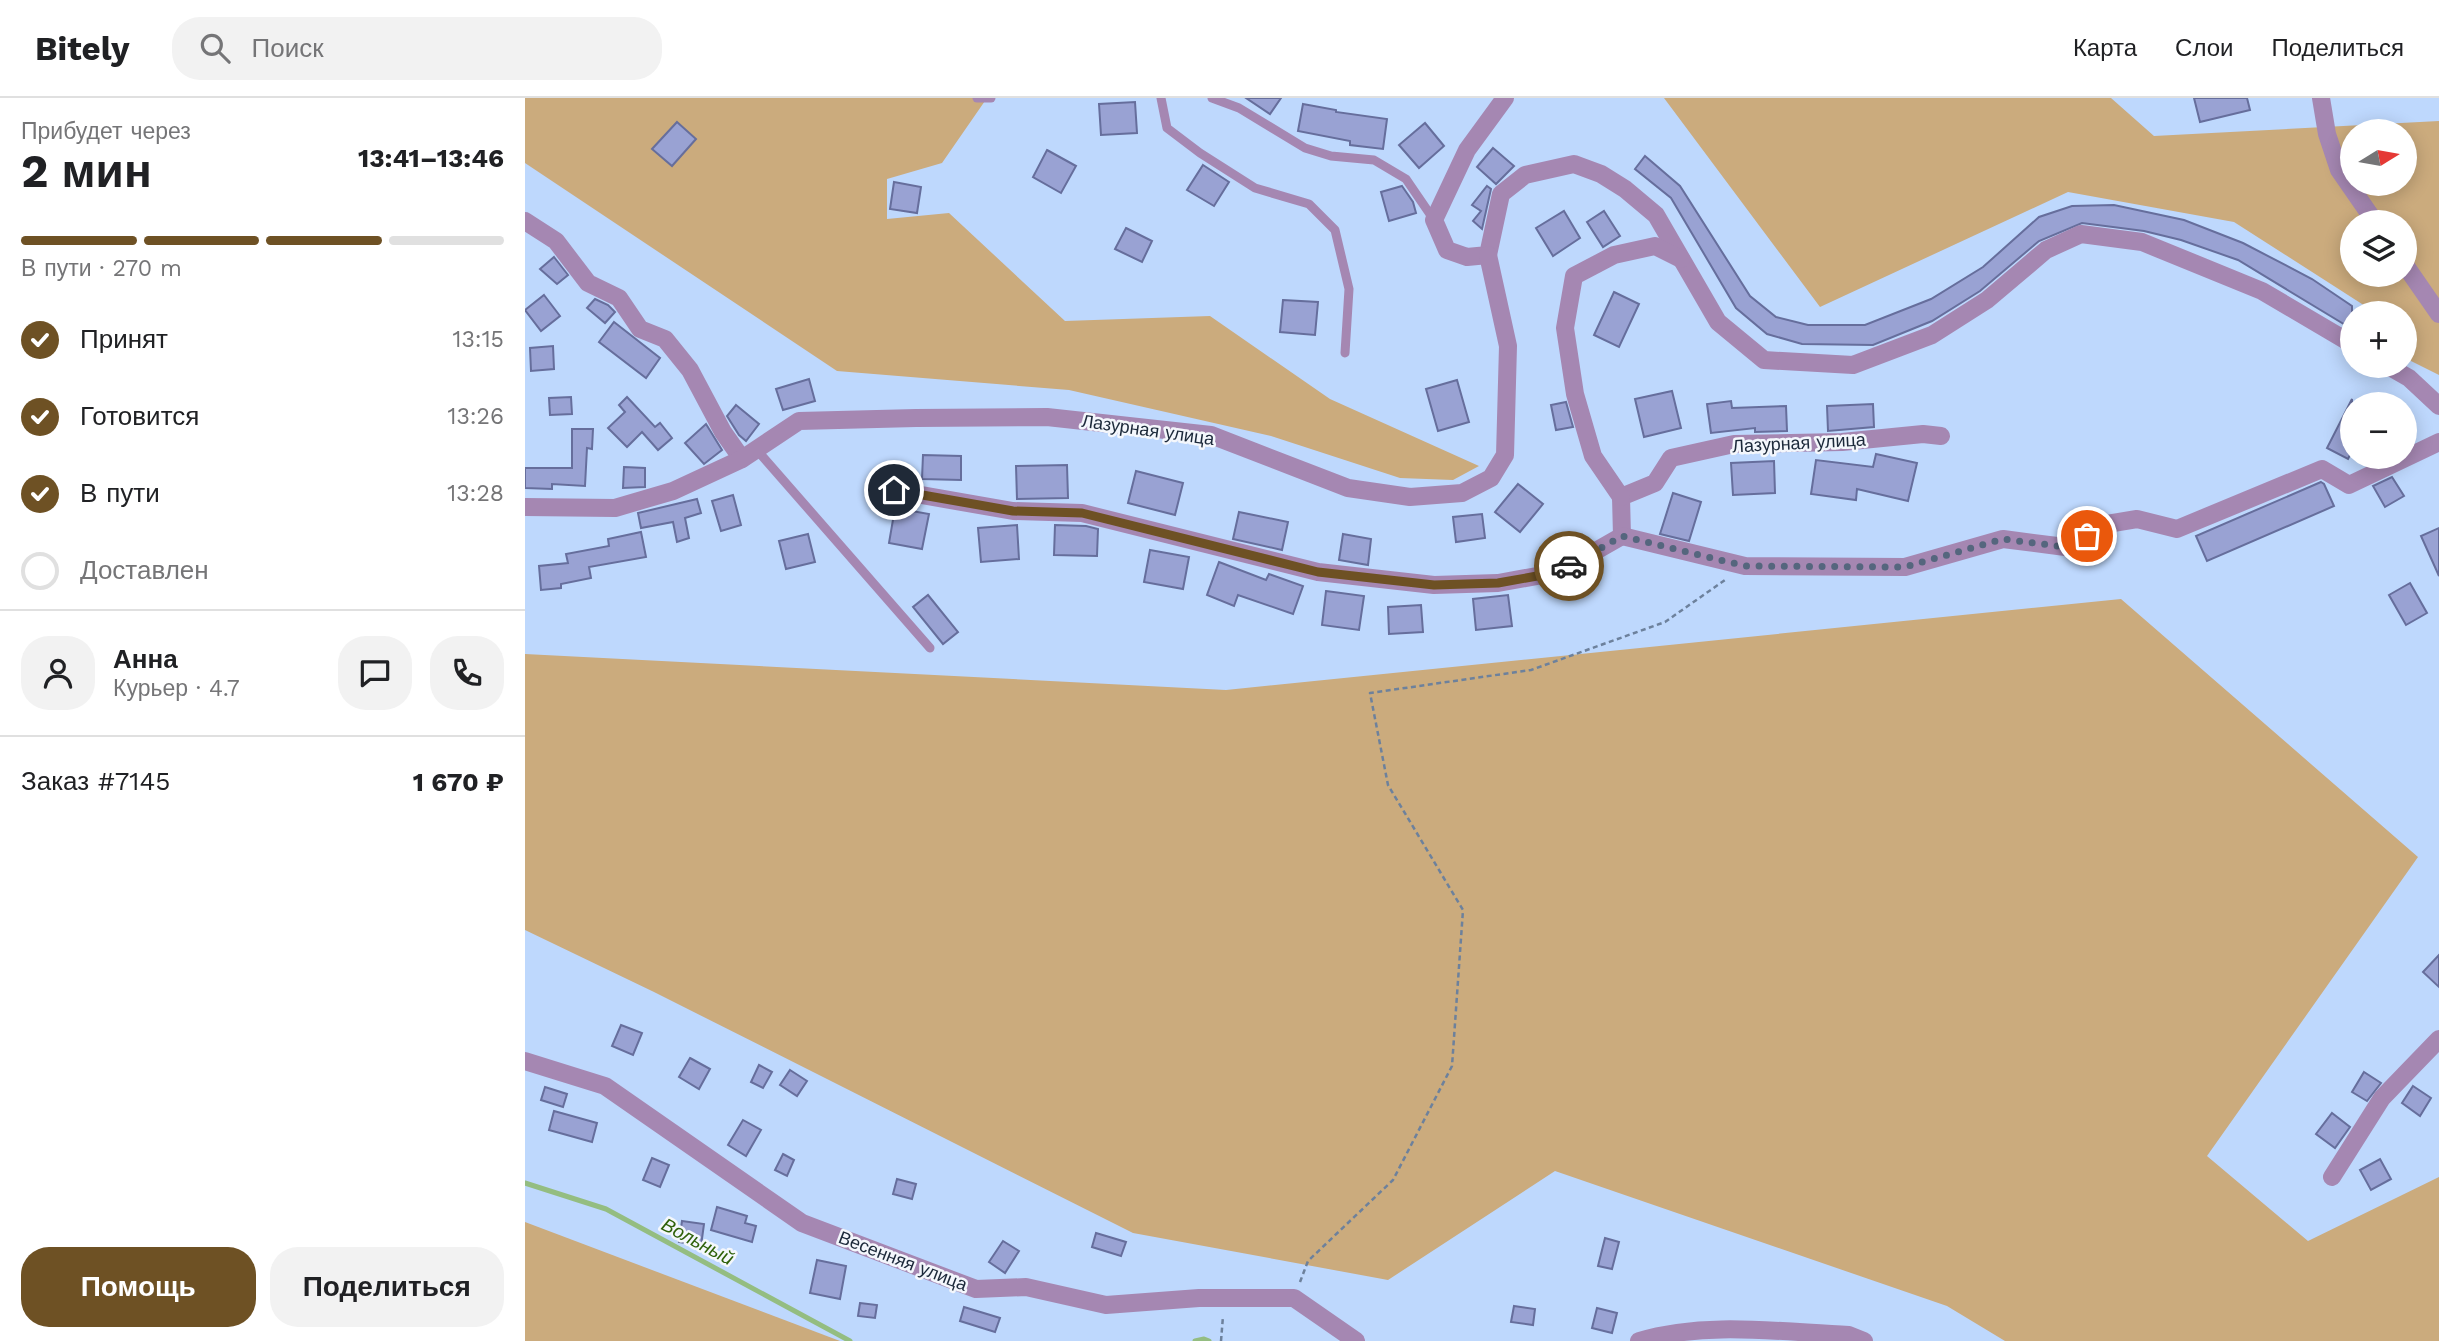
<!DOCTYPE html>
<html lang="ru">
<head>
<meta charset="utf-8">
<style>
  body { margin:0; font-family:"Work Sans",sans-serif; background:#f2f2f2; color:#202124; height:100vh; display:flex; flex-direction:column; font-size:26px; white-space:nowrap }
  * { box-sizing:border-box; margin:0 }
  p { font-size:23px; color:#757577 }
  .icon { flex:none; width:38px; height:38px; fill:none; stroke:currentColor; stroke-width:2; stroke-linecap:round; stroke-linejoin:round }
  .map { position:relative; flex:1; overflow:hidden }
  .sheet { display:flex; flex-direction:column; background:#fff; width:525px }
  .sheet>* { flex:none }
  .needle { width:46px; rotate:79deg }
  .controls { position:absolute; left:1815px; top:21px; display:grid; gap:14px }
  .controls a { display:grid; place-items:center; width:77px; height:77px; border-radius:50%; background:#fff; box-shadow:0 4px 18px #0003; font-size:35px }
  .pin { position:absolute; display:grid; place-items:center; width:60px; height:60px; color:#fff; margin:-30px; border:4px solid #fff; border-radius:50%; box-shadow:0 2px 7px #0007 }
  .courier { position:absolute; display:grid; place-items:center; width:70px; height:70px; margin:-35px; border:5px solid #6e5124; border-radius:50%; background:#fff; color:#222; box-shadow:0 2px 9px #0007 }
  .summary em { font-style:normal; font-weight:700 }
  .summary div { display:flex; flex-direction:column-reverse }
  .summary { display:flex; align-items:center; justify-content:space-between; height:119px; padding:0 21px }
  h1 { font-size:46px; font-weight:700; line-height:52px }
  .bar { display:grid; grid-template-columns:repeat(4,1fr); gap:10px 7px; align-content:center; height:84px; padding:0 21px }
  .bar i { height:9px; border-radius:5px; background:#e0e0e0 }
  .bar .current { background:#6e5124 }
  .bar p { grid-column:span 4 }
  .line { display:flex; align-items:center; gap:18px; padding:0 21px; border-top:2px solid #e0e0e0 }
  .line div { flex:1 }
  .round { display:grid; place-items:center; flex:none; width:74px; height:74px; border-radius:28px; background:#f2f2f2 }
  ol { padding:0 21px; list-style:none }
  li { display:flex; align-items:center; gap:21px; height:77px }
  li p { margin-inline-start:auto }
  li .icon { padding:7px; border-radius:50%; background:#6e5124; color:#fff; stroke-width:4 }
  li:last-child { color:#757577 }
  li i { width:38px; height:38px; border:4px solid #e0e0e0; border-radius:50% }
  .button { display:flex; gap:14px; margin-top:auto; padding:14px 21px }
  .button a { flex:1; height:80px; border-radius:28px; background:#6e5124; color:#fff; font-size:28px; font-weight:700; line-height:80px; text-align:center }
  .button a+a { background:#f2f2f2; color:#202124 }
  header { display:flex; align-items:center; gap:42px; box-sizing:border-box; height:98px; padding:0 35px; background:#fff; border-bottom:2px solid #e0e0e0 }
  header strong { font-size:33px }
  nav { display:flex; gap:38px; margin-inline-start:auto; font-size:24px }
  .search { width:490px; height:63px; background:#f2f2f2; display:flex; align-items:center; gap:18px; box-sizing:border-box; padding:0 24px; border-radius:28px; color:#757577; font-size:26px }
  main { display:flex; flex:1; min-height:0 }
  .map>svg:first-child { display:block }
</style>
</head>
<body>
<header>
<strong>Bitely</strong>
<div class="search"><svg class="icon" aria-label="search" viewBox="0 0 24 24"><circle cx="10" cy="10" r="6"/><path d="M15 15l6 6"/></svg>Поиск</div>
<nav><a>Карта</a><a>Слои</a><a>Поделиться</a></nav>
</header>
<main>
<section class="sheet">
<div class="summary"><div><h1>2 мин</h1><p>Прибудет через</p></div><em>13:41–13:46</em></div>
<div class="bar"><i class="current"></i><i class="current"></i><i class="current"></i><i></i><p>В пути · 270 m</p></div>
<ol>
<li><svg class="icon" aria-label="check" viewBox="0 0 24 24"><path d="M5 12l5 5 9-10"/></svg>Принят<p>13:15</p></li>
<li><svg class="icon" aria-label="check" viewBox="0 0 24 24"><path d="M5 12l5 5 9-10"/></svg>Готовится<p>13:26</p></li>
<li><svg class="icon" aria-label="check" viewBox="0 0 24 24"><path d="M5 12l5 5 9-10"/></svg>В пути<p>13:28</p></li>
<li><i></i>Доставлен</li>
</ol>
<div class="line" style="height:126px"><a class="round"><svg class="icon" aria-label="person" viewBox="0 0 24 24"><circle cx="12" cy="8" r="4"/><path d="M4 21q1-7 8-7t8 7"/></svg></a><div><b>Анна</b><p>Курьер · 4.7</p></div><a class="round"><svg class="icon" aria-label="chat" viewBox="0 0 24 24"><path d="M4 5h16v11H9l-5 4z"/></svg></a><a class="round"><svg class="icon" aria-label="phone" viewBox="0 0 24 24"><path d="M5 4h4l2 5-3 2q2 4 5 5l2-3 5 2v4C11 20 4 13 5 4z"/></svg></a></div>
<div class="line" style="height:91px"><div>Заказ #7145</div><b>1 670 ₽</b></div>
<div class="button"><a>Помощь</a><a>Поделиться</a></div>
</section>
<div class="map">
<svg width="1914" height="1243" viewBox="0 0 1914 1243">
  <rect width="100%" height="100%" fill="#bed8fd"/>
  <g fill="#cbab7d" fill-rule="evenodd">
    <polygon points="0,0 462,0 417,65 362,81 362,121 424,115 540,223 685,218 805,301 954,368 928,382 875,380 746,338 544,292 312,273 0,65"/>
    <path d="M1139,0H1586L1629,38L1914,23V277L1880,260V249L1885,238L1880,234V215H1851L1709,124L1543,94L1295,209ZM1827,33H1880V86H1827ZM1827,124H1880V177H1827Z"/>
    <polygon points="1596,501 1893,759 1682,1058 1783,1143 1914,1079 1914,1243 1480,1243 1422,1208 1030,1073 863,1182 608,1135 129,894 0,832 0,556 701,592"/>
    <polygon points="0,1124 315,1243 0,1243"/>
  </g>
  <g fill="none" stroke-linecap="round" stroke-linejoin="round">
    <g stroke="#94bd81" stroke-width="5">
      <polyline points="0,1085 81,1111 325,1243"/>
      <polyline points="670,1243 679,1241 684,1243"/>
    </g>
  </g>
  <g fill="#99a2d3" stroke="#666e9c" stroke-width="2">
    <polygon points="721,0 756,0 745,16"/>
    <polygon points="1669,0 1722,0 1725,12 1675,24"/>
    <polygon points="610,4 612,35 576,37 574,6"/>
    <polygon points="778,6 811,12 811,14 862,21 858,51 825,47 825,43 773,33"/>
    <polygon points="152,24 171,41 147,68 127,51"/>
    <polygon points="900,25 919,48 894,70 874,47"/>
    <polygon points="968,50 989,68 971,86 952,69"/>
    <polygon points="522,52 551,68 536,95 508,79"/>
    <polygon points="1120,58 1155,88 1225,198 1251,219 1283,227 1340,227 1406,201 1458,169 1514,119 1547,108 1589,107 1659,122 1718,145 1787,181 1827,208 1827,231 1713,162 1656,142 1619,133 1557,125 1514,143 1455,193 1407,223 1348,247 1277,246 1242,236 1211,210 1146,100 1110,71"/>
    <polygon points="678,67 704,84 689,108 662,92"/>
    <polygon points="369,84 396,89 392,115 365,111"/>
    <polygon points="877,88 888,104 891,115 864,123 856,94"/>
    <polygon points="962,88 966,91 957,131 948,123 956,113 947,107"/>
    <polygon points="1039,113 1055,140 1028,158 1011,130"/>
    <polygon points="1079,113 1095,138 1078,149 1062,124"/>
    <polygon points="601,130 627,143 617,164 590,151"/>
    <polygon points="29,159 43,177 32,186 15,171"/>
    <polygon points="1089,194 1114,206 1094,249 1069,237"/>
    <polygon points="19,197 35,218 16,233 0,212"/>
    <polygon points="70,201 83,207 90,214 80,225 62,210"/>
    <polygon points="758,202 793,204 790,237 755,234"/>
    <polygon points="89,224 135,260 121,280 74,244"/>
    <polygon points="28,248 29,271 6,273 5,250"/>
    <polygon points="284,281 290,303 258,312 251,291"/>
    <polygon points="932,282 944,324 913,333 901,291"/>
    <polygon points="1147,293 1156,330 1119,339 1110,301"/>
    <polygon points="46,299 47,316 25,317 24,300"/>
    <polygon points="102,299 130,329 135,325 147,340 133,352 117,334 102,349 83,330 100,314 94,307"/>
    <polygon points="1827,301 1827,353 1823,361 1802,350"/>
    <polygon points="1206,303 1207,310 1261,308 1262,333 1230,334 1230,330 1186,335 1182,306"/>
    <polygon points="1041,304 1048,329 1031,332 1026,307"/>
    <polygon points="1348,306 1349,329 1303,333 1302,308"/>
    <polygon points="211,307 234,326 221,343 214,337 202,318"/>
    <polygon points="181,326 197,352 179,366 160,345"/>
    <polygon points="47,331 68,331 67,351 62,350 60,388 27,386 27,391 0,390 0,370 47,370"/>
    <polygon points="1351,356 1392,365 1383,403 1332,391 1331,402 1286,396 1291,362 1348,369"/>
    <polygon points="398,357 436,358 436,382 397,381"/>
    <polygon points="1249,363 1250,395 1208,397 1206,365"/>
    <polygon points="542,367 543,400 492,401 491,368"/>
    <polygon points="99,369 120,370 120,389 98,390"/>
    <polygon points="611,373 658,385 650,417 603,405"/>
    <polygon points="1867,379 1879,398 1860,409 1848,388"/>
    <polygon points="1796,384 1799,386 1809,408 1682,463 1671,438"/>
    <polygon points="993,386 1018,406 995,434 970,414"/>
    <polygon points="1148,395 1176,404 1164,443 1135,436"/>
    <polygon points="208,397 216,427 196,433 187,403"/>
    <polygon points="172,401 176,415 160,420 164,440 152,444 148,424 116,430 113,415"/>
    <polygon points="370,410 404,416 397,451 364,445"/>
    <polygon points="714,414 763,424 757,452 708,441"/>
    <polygon points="957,416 960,440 931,444 928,419"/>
    <polygon points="492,427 494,461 456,464 453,430"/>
    <polygon points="530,427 561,428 573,431 572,458 529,457"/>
    <polygon points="1914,430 1914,478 1896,438"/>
    <polygon points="116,434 121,459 64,469 66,480 36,486 36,490 16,492 14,468 43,465 41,456 84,448 83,441"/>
    <polygon points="283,436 290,464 261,471 254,443"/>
    <polygon points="818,436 846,441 843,467 814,462"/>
    <polygon points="625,452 664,459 658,491 619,484"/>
    <polygon points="694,464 741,482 744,476 778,488 768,516 713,497 709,508 682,497"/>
    <polygon points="1885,485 1902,515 1881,527 1864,497"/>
    <polygon points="801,493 839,498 834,532 797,527"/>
    <polygon points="403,497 433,534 418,546 388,509"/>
    <polygon points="983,497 987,528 951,532 948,501"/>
    <polygon points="896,507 898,534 864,536 863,509"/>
    <polygon points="1914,857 1914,889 1898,874"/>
    <polygon points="96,927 117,935 108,957 87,948"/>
    <polygon points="165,960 185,971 174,991 154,979"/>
    <polygon points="234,967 247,974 238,990 226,984"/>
    <polygon points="265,972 282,983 272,998 255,987"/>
    <polygon points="1839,974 1856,985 1842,1003 1827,994"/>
    <polygon points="1888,988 1906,1000 1895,1018 1877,1005"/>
    <polygon points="20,989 42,996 38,1009 16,1002"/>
    <polygon points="29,1013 72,1025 67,1044 24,1032"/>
    <polygon points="1807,1015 1825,1029 1810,1050 1791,1036"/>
    <polygon points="218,1022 236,1032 221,1058 203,1047"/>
    <polygon points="258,1056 269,1062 262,1078 250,1072"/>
    <polygon points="127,1060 144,1067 135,1089 118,1082"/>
    <polygon points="1855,1061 1866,1081 1846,1092 1835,1072"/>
    <polygon points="372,1081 391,1086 387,1101 368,1096"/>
    <polygon points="192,1109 222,1118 220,1125 231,1128 227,1144 186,1132"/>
    <polygon points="157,1123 179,1126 176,1148 154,1144"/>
    <polygon points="571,1135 601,1144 596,1158 567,1149"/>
    <polygon points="1080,1140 1094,1144 1087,1171 1073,1168"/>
    <polygon points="478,1143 494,1153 480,1175 464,1164"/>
    <polygon points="292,1162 321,1168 315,1201 285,1195"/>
    <polygon points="335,1205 352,1207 350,1220 333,1218"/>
    <polygon points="989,1208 1010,1211 1008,1227 986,1224"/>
    <polygon points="439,1209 475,1220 470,1234 435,1223"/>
    <polygon points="1072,1210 1092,1215 1087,1235 1067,1230"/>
  </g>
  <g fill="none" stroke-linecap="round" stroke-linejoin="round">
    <g stroke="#6d819c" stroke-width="2.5" stroke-dasharray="5 3.5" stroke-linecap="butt">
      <polyline points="775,1184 783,1163 868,1082 927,968 938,812 863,687 845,595 1006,572 1140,524 1200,482"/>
      <polyline points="696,1243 698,1218"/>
    </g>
    <g stroke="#a587b2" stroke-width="9">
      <polyline points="452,0 466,0"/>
      <polyline points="636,0 642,30 675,55 730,90 784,106 810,132 824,191 820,255"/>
      <polyline points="687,0 714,10 780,50 806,58 849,62 881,81 909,122"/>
      <polyline points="231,351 405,550"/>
    </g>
    <g stroke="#a587b2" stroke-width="18">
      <polyline points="980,0 942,52 909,122 922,152 942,159 963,157 976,96 1000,77 1049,66 1076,76 1100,91 1131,117 1193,224 1239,262 1328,267 1407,237 1462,202 1521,152 1556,136 1617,144 1737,193 1827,246"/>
      <polyline points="1796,0 1802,36 1814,72 1850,124"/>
      <polyline points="0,123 31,143 63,185 94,200 115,231 140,241 165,272 198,334 217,361"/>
      <polyline points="1880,167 1914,216"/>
      <polyline points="1863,268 1884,280 1914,308"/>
      <polyline points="368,392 488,413 557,415 793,474 909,487 973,485 1034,474 1097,438 1096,399 1130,385 1146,360 1209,346 1317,344 1398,336 1416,338"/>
      <polyline points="1096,399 1068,358 1050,296 1040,230 1049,178 1089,157 1130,148 1156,161"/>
      <polyline points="0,409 90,410 148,393 217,361 274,323 391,320 522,319 686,337 823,390 885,399 937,395 966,380 980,357 983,248 963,157"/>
      <polyline points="1097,438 1220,468 1380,469 1478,441 1548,450 1576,427 1612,421 1652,431 1797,371 1824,387 1914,344"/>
      <polyline points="0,963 80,988 277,1125 451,1191 501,1189 581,1207 674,1200 769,1200 831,1243"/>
      <polyline points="1807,1079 1857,1000 1914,941"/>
      <path d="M1114,1243C1181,1223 1255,1234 1324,1237L1339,1243"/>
    </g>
  </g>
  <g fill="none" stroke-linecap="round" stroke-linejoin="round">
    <polyline stroke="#55667e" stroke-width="7" stroke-dasharray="0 12.6" points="1044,468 1097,438 1220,468 1380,469 1478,441 1548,450 1562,438"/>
    <polyline stroke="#6e5124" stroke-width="9" points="369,392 488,413 557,415 793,474 909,487 973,485 1034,474 1044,468"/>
  </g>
  <g text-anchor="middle" stroke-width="5" stroke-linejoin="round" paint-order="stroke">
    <g font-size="18" fill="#1c293a" stroke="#f4f7fc">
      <text transform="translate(623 332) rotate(8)" y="6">Лазурная улица</text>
      <text transform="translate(1274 345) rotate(-3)" y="6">Лазурная улица</text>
      <text transform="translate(378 1163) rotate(21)" y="6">Весенняя улица</text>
    </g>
    <g font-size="19" font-style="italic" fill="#2e6109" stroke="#f4f7fc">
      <text transform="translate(173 1143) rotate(28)" y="7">Вольный</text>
    </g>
  </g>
</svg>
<div class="controls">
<a><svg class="needle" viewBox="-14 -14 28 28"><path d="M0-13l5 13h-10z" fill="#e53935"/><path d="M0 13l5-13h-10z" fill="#757577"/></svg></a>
<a><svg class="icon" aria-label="layers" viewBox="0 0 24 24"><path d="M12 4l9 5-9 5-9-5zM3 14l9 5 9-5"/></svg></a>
<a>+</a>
<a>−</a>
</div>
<div class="pin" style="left:1562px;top:438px;background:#ea580c"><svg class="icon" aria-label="bag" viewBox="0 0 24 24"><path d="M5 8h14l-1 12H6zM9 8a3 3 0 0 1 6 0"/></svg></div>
<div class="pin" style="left:369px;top:392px;background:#1f2937"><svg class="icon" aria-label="home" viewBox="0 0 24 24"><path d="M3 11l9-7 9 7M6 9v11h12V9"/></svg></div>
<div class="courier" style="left:1044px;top:468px"><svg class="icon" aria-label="car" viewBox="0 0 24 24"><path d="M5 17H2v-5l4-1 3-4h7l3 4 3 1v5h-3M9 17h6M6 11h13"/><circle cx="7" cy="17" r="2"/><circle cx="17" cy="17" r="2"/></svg></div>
</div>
</main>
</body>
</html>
